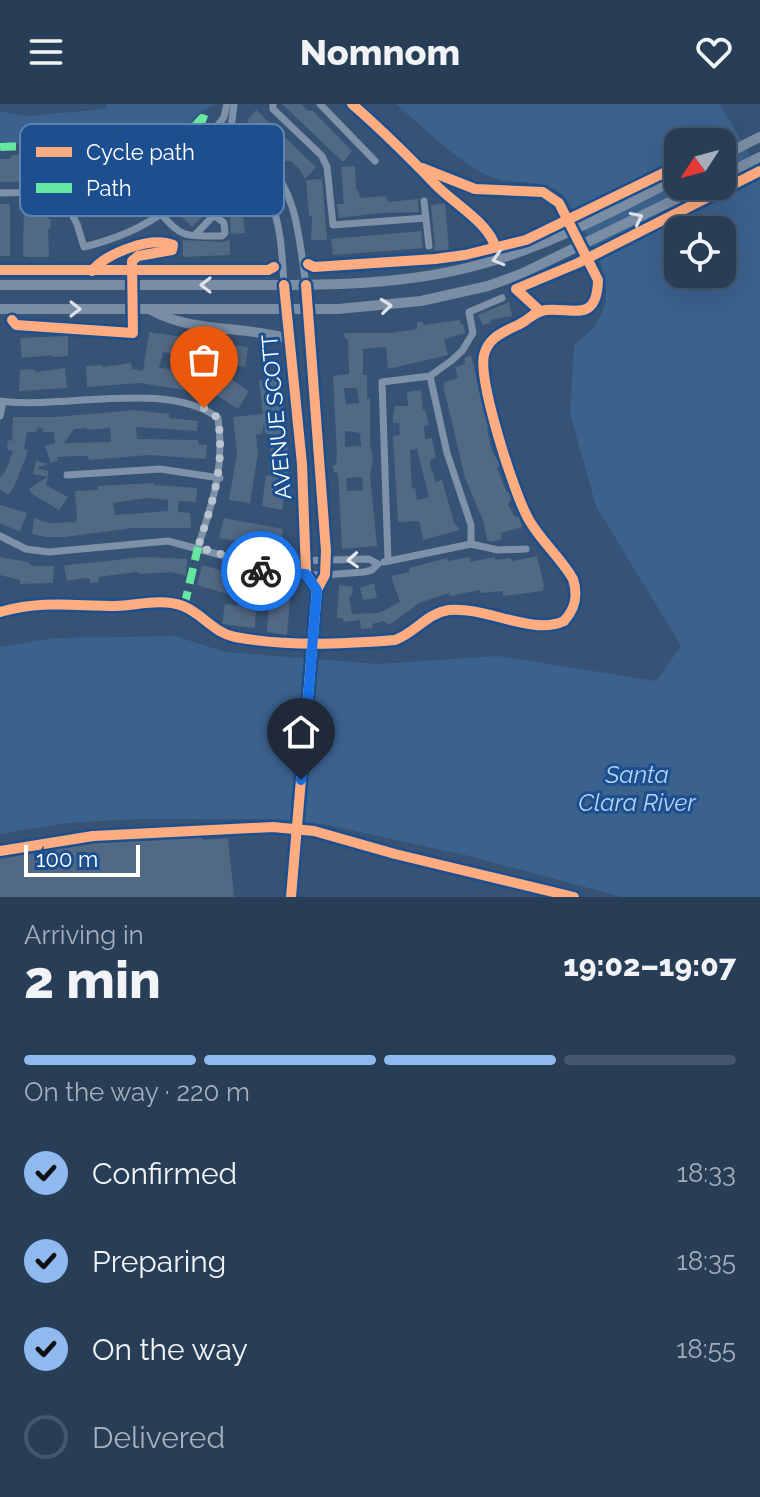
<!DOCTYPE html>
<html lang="en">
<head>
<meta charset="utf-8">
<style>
  body { margin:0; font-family:Raleway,sans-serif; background:#30455d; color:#f1f3f6; height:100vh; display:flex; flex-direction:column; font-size:30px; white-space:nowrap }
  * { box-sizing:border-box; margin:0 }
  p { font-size:26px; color:#a5aeba }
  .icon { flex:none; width:44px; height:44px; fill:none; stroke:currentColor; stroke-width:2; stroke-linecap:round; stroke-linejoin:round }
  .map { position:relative; height:793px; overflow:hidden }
  .side { display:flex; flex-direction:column; background:#283e57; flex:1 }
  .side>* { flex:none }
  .needle { width:52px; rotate:234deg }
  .fabs { position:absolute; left:664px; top:24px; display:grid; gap:16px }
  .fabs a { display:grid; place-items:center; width:72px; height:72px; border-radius:16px; background:#283e57; box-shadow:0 8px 32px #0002,0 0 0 2px #44576d; font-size:40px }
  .scale { position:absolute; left:24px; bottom:20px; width:116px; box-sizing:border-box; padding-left:8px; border:4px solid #fff; border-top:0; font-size:22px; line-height:28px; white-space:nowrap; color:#fff; -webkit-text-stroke:6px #1b4f8f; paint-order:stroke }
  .pin { position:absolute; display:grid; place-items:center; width:68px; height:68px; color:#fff; margin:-82px -34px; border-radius:50% 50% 50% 0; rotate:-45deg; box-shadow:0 0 8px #0007 }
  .pin .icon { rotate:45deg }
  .courier { position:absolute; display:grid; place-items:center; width:80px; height:80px; margin:-40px; border:6px solid #1a73e8; border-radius:50%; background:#fff; color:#222; box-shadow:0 2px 10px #0007 }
  .summary em { font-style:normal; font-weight:800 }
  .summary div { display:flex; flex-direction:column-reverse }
  .summary { display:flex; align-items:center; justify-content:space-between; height:136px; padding:0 24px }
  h1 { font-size:52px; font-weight:800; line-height:60px }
  .bar { display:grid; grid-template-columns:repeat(4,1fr); gap:12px 8px; align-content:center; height:96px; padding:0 24px }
  .bar i { height:10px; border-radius:6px; background:#44576d }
  .bar .on { background:#90b9f0 }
  .bar p { grid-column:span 4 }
  ol { padding:0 24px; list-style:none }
  li { display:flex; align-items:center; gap:24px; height:88px }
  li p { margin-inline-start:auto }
  li .icon { padding:8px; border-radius:50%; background:#90b9f0; color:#111; stroke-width:4 }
  li:last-child { color:#a5aeba }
  li i { width:44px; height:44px; border:4px solid #44576d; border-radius:50% }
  header { display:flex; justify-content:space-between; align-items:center; height:104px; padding:0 24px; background:#283e57; font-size:36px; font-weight:800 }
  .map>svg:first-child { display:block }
</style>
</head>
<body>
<header><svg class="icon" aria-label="menu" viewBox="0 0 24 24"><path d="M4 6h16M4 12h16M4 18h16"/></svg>Nomnom<svg class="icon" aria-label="heart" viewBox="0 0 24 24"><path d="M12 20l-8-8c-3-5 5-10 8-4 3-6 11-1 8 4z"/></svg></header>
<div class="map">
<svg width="760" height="793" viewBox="0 0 760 793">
  <rect width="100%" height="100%" fill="#365274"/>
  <g fill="#3b618d" fill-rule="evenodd">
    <path d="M106,0H215C200,11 191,8 188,29L199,41L202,53L194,64L188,49L180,56L166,38L162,39L155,30L151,33L148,31L135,41L108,32L102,36L72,33L52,40L28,37L10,40L0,38V7L26,12L106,5Z"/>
    <path d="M396,0H720L760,69V793H622L469,752L328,721L275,715H138L66,719L0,730V543L55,534L175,532L225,548L378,560L498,552L656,577L681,542L596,402L570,310L574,241C580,235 588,230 593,224C627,181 586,132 565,93C543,72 515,83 489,72C460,60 421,21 396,0ZM678,38H722V82H678ZM678,126H722V170H678Z"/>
  </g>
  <g fill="#526984" fill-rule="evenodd">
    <polygon points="282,0 301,0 308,7 313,7 352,47 343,58"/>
    <polygon points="256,6 316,63 305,75 301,67 291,57 286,57 247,17"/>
    <polygon points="12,51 20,51 20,54 51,53 51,78 0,78 0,55 9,55"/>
    <polygon points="355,62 356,85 359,88 360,94 385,92 388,98 418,95 419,108 381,109 339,114 337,100 344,100 341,63"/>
    <polygon points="322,75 327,136 311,136 312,113 309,111 306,76"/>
    <polygon points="204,91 215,100 192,123 182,113"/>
    <polygon points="445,99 449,146 434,147 435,141 431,101"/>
    <rect x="0" y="100" width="10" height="52"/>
    <polygon points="24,100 48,100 48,115 51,115 50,125 48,125 49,153 26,153 23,150"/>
    <polygon points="230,113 243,113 245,129 231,130"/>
    <polygon points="421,127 423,144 333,151 331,135"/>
    <polygon points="183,136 222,138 230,136 230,151 183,153"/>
    <polygon points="509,198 512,212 490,216 491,219 483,221 478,211"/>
    <path d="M460,216V220H463L465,229L444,235L448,251L388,265L386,243L363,245V271H367V295L370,294V341L373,355L370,371L377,442L342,445L338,369L334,368L333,361H336L337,349L333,272L349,270L348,235H345L344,229H391L417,225V218H423V221ZM344,284H357L359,299L346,300ZM345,327L360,329L361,342L345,343ZM362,373L363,386L347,387L346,374Z"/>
    <path d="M149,228L248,243L245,263L201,257L205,259L202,289L140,279L87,283L86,262L102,261V263L131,259L132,265L143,267ZM163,248L192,253L190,266L159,264Z"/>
    <polygon points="68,232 68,252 52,253 52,251 22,254 20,234"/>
    <polygon points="471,251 483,303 491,324 487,324 492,347 501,362 497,364 507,389 510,388 512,393 508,401 515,413 519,413 522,423 501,429 502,435 491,438 487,436 484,419 465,374 444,285 444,278 458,274 455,263 465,260 464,254"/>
    <polygon points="65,264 67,284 19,287 20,266 35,265 35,268"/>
    <polygon points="223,270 249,287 238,305 210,287"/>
    <polygon points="280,273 290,365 288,366 282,406 262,402 266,371 270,372 269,357 272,331 265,329 264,318 262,330 256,331 258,350 250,399 229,396 237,349 233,313 263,310 259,277"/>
    <path d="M421,286L423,306H425L429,321L424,322L425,335L432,334L436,354L430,356V362L436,378L442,376L454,418L460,426L423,436L419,417L398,418L393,332L400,331L399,319H393V312L395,302H408L407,288ZM417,345L429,393L417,396L415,384L412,385L410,346Z"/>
    <path d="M135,306L169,310V314L198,317L197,327L136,323L137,335L198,336V340L207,341L206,355L149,351L89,356L88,352H74L57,353L58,356L51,359L45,342L55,339L54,328H43V325L38,323L36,328H27L24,345L28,346L27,350L14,383L8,391L0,385V374L6,366L13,347L8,346L7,342L8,336L12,337L13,313H55ZM87,324V326L110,324L111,338L64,339L74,325Z"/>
    <polygon points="36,357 48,360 37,364 49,367 46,381 68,393 59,406 32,390 29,385 47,373 33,370"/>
    <path d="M154,379V381L197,384L196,398L178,397V408L190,409L191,424H133L65,433H45L32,430L34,414L48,419L78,418L74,416H77L75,387L98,386V382ZM147,394L168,396V407L115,411L113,399Z"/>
    <polygon points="0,401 27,409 20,428 0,419"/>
    <polygon points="224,414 283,425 281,445 219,434"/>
    <polygon points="537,452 544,481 543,487 503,492 503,487 480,489 480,486 450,492 449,489 419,499 389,521 384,517 372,520 373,524 361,525 360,516 344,518 342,514 337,514 339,481 353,483 352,492 349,491 352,510 379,509 400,498 391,472 410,468 409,464 447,454 448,457 470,453 470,458 495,453 495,456 510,454 513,457"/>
    <polygon points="0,453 28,458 32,462 54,462 53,479 20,480 20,476 0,471"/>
    <polygon points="145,453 187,455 186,472 172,468 140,470 136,468 98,473 99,478 90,479 90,475 83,474 67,477 65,468 64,462 67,461"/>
    <polygon points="202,461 234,470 227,490 197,481"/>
    <polygon points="374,479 377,494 363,496 360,484"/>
    <polygon points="271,481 291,483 287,531 267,528"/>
    <polygon points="225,500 256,503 255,524 222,520"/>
    <polygon points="161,733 202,733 203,736 228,734 234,793 0,793 0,753 99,737"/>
  </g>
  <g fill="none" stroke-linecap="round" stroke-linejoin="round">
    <g stroke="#7d92a8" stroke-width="7">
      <polyline points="273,0 273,5 322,52 327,63 333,121 425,114"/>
      <polyline points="320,0 375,57"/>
      <polyline points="218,21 224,13 227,0"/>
      <polyline points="231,25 234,0"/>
      <path d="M228,42L219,43L212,38L211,29L218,21L228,23C238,35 255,43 266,56C298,91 299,136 306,181"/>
      <path d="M228,42C278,90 280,114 284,181"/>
      <path d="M0,89L54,88L62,91L77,120L84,143C155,125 180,100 223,43"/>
      <polyline points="424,97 429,142"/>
      <path d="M162,111C184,137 190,131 222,132L225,129L224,119L214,111L195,131"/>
      <polyline points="430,272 447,349 471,421 471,440"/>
      <path d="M0,297C63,306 167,275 218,314C225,363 213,397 198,443"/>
      <polyline points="0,312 3,298"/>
      <polyline points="67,371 160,365 220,374"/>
      <polyline points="0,432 26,445 49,448 168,437 247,458 259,467 281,470 325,471 364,468 372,466 378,460 369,455 247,458"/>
      <polyline points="388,457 382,278 430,272 451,257 462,247 473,229 469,208 502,194"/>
      <polyline points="384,458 471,440 498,446 526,445"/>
    </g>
    <g stroke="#798da4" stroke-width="10">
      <polyline points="722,52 760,33"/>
      <polyline points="722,72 760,53"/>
      <path d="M0,181C77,181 154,181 231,181C313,181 398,183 478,161C549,142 613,107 678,74"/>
      <polyline points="284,181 302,360 306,470 317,486"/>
      <polyline points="0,205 338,205 421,197 488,182 521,170 703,82"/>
      <path d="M151,206C194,230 245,221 290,235"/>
      <polyline points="291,793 317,486 325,471 326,447 306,181"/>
    </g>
    <g stroke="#66e7a1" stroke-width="8" stroke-dasharray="16 8" stroke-linecap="butt">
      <polyline points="205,39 194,33 193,24 202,14 213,18"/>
      <path d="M0,43C19,41 37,45 56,44L59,56L60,90"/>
      <polyline points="184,503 198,443"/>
    </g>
    <defs>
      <g id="cycleway">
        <path d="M352,0C382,26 409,53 436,81C453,99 490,120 495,143"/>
        <polyline points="308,160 314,163 435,155 465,151 526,136 678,62"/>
        <polyline points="0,166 268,166 274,163"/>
        <polyline points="284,181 302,360 306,470 317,486"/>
        <polyline points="540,207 516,185 578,159 760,67"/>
        <path d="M12,216L16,221L133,229L132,157L138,152L172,146L173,141C151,132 106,149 92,167"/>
        <path d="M0,508C44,496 72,502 116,502C138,501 162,494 183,502C203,510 214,529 235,533C288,543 342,540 395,536C415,529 427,509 449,506C485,502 533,532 564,517C576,504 578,491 573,475C560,453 541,437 529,416C514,390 478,277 484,251C489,230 509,227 525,217C532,212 537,207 546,206C572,203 597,220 598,176L559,99L543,88L475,85L422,64"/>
        <polyline points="0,747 93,732 273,723 314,727 395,750 574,793"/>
        <polyline points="291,793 317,486 325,471 326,447 306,181"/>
      </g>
    </defs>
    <use href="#cycleway" stroke="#1b4f8f" stroke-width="15"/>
    <use href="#cycleway" stroke="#ffac80" stroke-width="10"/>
  </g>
  <defs><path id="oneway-chevron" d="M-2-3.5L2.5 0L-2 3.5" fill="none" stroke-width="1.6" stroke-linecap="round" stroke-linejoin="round" transform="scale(2)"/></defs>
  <g stroke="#dee2e8">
    <use href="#oneway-chevron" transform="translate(637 114) rotate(-26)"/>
    <use href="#oneway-chevron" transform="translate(498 155) rotate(164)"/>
    <use href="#oneway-chevron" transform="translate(206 181) rotate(180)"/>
    <use href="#oneway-chevron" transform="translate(386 202) rotate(-6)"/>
    <use href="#oneway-chevron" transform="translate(75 205)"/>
  </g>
  <use stroke="#e5e9ee" href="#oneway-chevron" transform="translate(353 456) rotate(177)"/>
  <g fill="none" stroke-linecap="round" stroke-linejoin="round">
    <path stroke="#b9c2ce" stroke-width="8" stroke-dasharray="0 14.4" d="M204,304L218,314C225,363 213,397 198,443L247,458L261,467"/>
    <polyline stroke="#1a73e8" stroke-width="10" points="261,467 306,470 317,486 301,676"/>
  </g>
  <g text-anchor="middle" stroke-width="6" stroke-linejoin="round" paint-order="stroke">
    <g font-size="22" fill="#fff" stroke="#1b4f8f">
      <text transform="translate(276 313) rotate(-95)" y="8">AVENUE SCOTT</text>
    </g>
    <g font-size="24" font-style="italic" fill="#b5d3f5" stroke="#1b4f8f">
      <text x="637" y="679">Santa<tspan x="637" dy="28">Clara River</tspan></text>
    </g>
  </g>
  <rect x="20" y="20" width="264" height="92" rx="12" fill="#1b4f8f" stroke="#5f84b1" stroke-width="2"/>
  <rect x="36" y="43" width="36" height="10" fill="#ffac80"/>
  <rect x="36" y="79" width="36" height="10" fill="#66e7a1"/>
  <g font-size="22" fill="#fff">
    <text x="86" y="56">Cycle path</text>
    <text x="86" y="92">Path</text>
  </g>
</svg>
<div class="fabs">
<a><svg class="needle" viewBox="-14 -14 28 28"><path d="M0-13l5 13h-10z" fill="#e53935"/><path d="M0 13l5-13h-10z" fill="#a5aeba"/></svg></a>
<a><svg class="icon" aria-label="locate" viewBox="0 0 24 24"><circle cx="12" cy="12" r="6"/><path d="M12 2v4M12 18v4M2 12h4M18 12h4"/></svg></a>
</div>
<div class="scale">100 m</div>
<div class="pin" style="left:204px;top:304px;background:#ea580c"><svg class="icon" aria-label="bag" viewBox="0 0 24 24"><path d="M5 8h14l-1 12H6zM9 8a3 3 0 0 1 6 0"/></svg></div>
<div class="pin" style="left:301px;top:676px;background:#1f2937"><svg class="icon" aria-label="home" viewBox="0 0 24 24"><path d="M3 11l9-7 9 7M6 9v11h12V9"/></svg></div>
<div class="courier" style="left:261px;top:467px"><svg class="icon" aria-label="bike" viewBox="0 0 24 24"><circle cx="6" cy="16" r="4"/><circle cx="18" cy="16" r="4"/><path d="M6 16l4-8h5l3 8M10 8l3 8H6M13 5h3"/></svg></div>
</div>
<section class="side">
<div class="summary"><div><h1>2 min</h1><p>Arriving in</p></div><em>19:02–19:07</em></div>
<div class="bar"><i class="on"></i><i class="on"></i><i class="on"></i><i></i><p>On the way · 220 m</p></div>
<ol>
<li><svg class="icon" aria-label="check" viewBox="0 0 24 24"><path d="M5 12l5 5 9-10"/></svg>Confirmed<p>18:33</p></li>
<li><svg class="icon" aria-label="check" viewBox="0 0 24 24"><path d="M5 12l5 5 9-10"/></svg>Preparing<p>18:35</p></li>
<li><svg class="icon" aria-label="check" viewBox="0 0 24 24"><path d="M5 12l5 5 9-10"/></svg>On the way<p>18:55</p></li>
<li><i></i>Delivered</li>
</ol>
</section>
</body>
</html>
